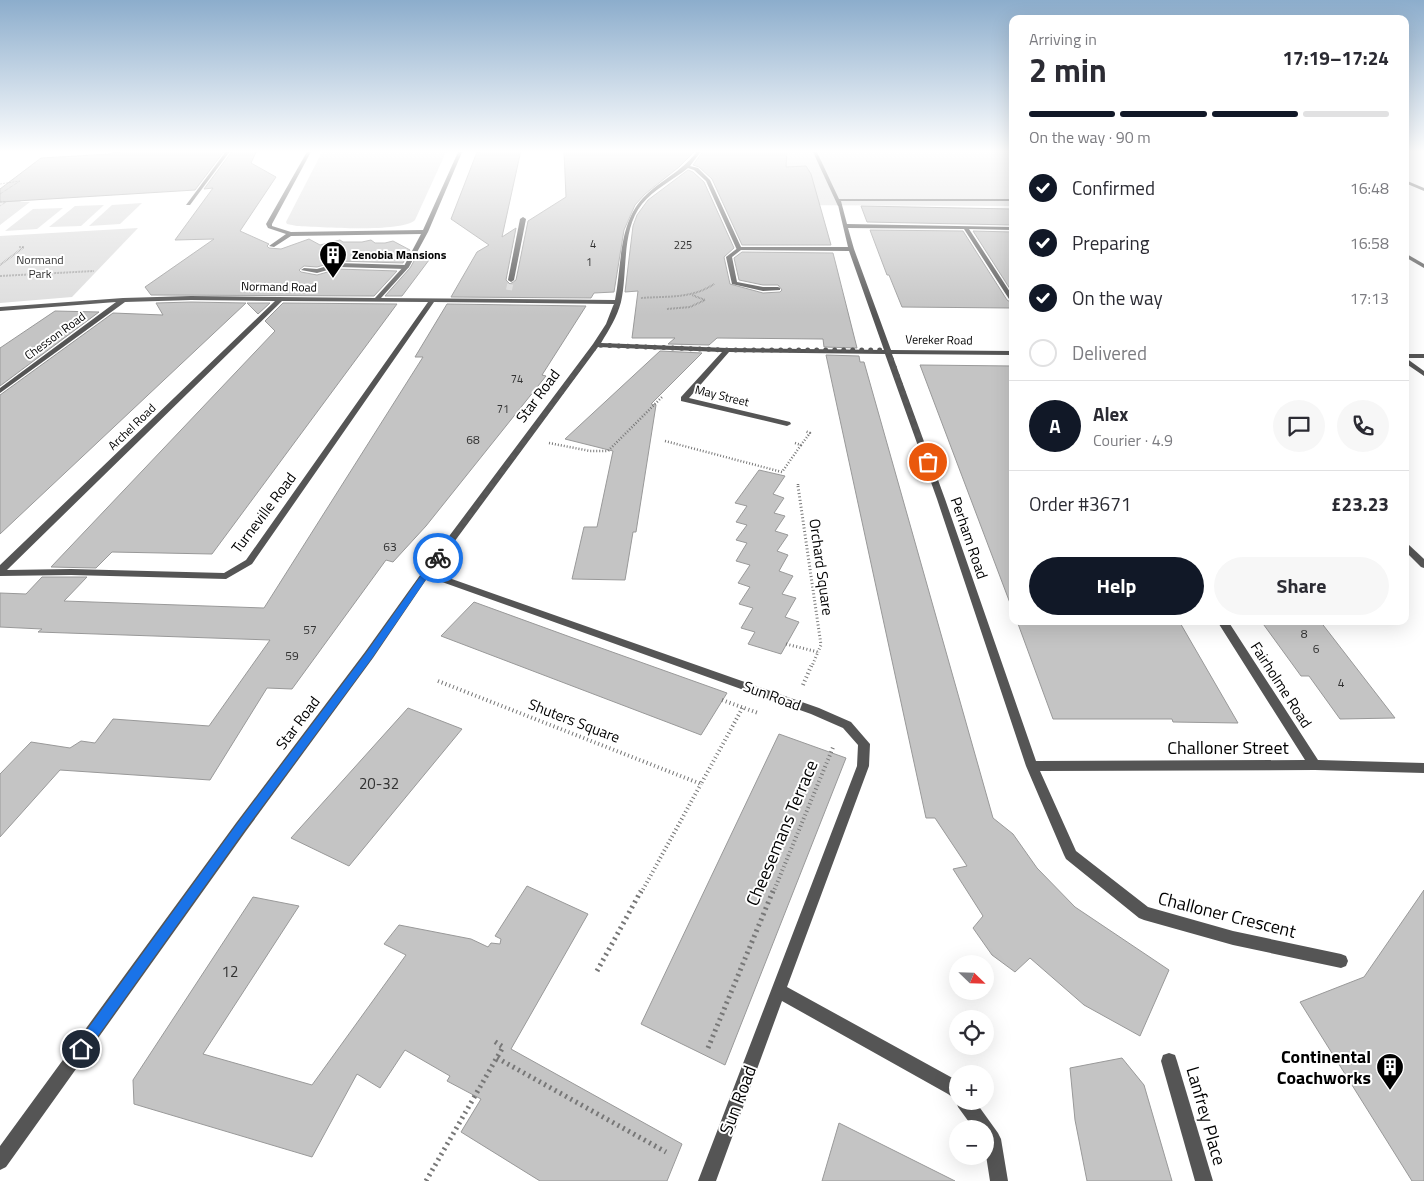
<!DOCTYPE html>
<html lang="en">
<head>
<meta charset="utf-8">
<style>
  body { margin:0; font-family:"Titillium Web",sans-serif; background:#f7f7f7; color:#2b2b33; height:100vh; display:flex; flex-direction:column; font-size:19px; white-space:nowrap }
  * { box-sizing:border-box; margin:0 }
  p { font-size:16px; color:#7c7c81 }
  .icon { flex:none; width:28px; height:28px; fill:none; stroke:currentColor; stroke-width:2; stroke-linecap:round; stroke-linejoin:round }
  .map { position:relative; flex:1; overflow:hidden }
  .details { position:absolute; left:1009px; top:15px; width:400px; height:610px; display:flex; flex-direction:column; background:#fff; border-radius:10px; box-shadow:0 5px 20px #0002 }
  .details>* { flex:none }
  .needle { width:32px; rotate:113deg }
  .controls { position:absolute; left:949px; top:955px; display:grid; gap:10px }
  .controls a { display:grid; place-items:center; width:45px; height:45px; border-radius:50%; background:#fff; box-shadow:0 5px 20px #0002; font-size:25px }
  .pin { position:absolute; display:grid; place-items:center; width:42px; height:42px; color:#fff; margin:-21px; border:2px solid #fff; border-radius:50%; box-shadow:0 1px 5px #0007 }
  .courier { position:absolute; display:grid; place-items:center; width:50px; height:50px; margin:-25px; border:4px solid #1a73e8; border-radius:50%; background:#fff; color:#222; box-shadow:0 1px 6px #0007 }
  .overview em { font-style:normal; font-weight:700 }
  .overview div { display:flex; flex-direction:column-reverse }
  .overview { display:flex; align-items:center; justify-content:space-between; height:85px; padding:0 20px }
  h1 { font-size:32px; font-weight:700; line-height:38px }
  .bar { display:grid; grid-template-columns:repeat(4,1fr); gap:8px 5px; align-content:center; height:60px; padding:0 20px }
  .bar i { height:6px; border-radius:4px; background:#e1e1e2 }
  .bar .on { background:#111827 }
  .bar p { grid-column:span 4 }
  .line { display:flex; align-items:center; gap:12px; padding:0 20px; border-top:1px solid #e1e1e2 }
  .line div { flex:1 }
  .round { display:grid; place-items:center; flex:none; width:52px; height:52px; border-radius:26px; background:#f7f7f7 }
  ol { padding:0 20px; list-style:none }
  li { display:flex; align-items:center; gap:15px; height:55px }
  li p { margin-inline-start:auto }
  li .icon { padding:5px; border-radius:50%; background:#111827; color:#fff; stroke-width:4 }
  li:last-child { color:#7c7c81 }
  li i { width:28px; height:28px; border:2px solid #e1e1e2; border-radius:50% }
  .primary-button { display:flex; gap:10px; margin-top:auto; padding:10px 20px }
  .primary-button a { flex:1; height:58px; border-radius:30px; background:#111827; color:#fff; font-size:20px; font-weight:700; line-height:58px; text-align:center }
  .primary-button a+a { background:#f7f7f7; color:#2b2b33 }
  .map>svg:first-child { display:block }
</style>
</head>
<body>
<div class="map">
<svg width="1424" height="1181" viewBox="0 0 1424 1181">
  <rect width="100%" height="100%" fill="#fff"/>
  <g fill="#dcdcdc">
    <path d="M323,150H447L415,220C402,233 319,227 297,226L287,224L286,222Z"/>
    <polygon points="760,150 1012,150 1012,206 733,205 759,155"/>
    <polygon points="28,195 20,202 30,202 0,225 0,197"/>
    <polygon points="142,203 120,224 89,226 112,205"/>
    <polygon points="104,205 81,226 49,227 75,206"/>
    <polygon points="63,208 37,229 5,231 33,209"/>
    <polygon points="138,228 72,297 0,303 0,236"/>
  </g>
  <g fill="#c4c4c4" stroke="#999">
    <polygon points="143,150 225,150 195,190 0,202 0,189 41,158 111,154 114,152"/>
    <polygon points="233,150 257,150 251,163 276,177 240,231 269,244 267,246 269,248 281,249 309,239 320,245 340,240 343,242 362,242 371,240 375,243 385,243 393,241 410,250 403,263 338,261 317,267 304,266 299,270 301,272 317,275 338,269 397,271 374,296 151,295 145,287 214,239 175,240 213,188 204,189"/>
    <polygon points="494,150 521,150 502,237 516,228 506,280 510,284 516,280 528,221 566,197 564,150 696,150 679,167 645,194 635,205 624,230 614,292 594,293 591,298 451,297 477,252 489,245 451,219 477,152"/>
    <polygon points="704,150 787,150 786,167 806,166 811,174 831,245 742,245 712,179 699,167 693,165"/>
    <polygon points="688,170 693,172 704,182 734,248 724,257 730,284 763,293 780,292 782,290 778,285 763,285 739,280 734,258 742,252 833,253 857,348 824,347 823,339 717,338 709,345 668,344 675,338 632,338 638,291 625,292 633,226 637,215 648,200"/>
    <polygon points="861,206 1012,209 1012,225 867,222"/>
    <polygon points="870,230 963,231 1007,300 1012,303 1012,308 902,307 889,275 887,275"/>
    <polygon points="973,231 1012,232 1012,292"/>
    <polygon points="418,254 429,260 402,296 385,296 410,268"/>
    <polygon points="191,302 246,303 0,534 0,395 113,313 163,315 156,303"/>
    <polygon points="247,303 270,303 258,314"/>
    <polygon points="283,303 397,304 212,554 112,552 96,568 51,567 275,331 265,321"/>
    <polygon points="447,304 586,306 542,375 546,376 426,526 393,562 386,560 292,689 267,688 210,780 60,770 0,837 0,774 31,742 70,748 81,741 95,743 113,719 209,726 270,640 38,632 42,629 0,627 0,593 26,594 42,577 87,577 64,601 264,608 423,357 415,357"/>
    <polygon points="55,311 99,312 0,386 0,348"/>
    <polygon points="660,351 702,353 651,404 656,405 636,532 633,532 625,580 572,579 584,527 597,527 613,451 565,439"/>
    <polygon points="826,355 859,356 860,362 864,362 993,818 1013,834 1037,868 1075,907 1169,970 1140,1036 1084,1005 1030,958 1015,972 992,955 973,928 983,916 953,869 967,866 935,818 926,818"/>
    <polygon points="920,365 1012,366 1012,603 1010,603"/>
    <polygon points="759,470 785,476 773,494 784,498 774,513 785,516 775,531 788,535 777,551 788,555 779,571 793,576 782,594 796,598 785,617 799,622 781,654 748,644 755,632 741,628 753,608 739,604 750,587 738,583 750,565 736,561 747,543 736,540 747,525 736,522 747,506 735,503"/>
    <polygon points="474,602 573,638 727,693 701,735 441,636"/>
    <polygon points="1017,621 1179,621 1238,723 1173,722 1172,719 1053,719"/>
    <polygon points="1261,621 1320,621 1395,718 1340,719 1309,676 1301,676"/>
    <polygon points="408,708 462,729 349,866 291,838"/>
    <polygon points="779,734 846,758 725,1065 641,1024"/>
    <polygon points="527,886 588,914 511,1049 682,1144 667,1181 540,1181 461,1132 481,1099 447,1081 450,1076 405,1050 380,1088 357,1074 312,1157 134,1104 133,1080 253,897 299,906 203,1054 312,1085 406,955 384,944 399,925 471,939 488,947 491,943 500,944 501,939 495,936"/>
    <polygon points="1424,890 1424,1181 1412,1181 1300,1002 1364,977"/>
    <polygon points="1122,1058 1144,1085 1172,1181 1087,1181 1075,1120 1070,1068"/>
    <polygon points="839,1123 955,1181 822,1181"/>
  </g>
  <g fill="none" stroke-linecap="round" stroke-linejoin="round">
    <polyline stroke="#d9d9d9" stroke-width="6" stroke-dasharray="6 3" stroke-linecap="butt" points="509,290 511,280"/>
    <g stroke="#777" stroke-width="1" stroke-dasharray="0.5 1" stroke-linecap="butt">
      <polyline points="1009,150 1012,158"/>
      <polyline points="0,184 20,181 0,194"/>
      <polyline points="0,202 6,202 0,206"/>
    </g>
    <g stroke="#777" stroke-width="2" stroke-dasharray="0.5 1" stroke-linecap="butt">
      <polyline points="0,265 24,247 19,247"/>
      <polyline points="0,276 94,271"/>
      <path d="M641,298C667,296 692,299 714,284"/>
      <polyline points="667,309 690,307 705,300 692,295"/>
    </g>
    <g stroke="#777" stroke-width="2.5" stroke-dasharray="1 2" stroke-linecap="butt">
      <polyline points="665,441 782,472 801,445"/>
      <polyline points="549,443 590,451 608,451 662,397"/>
      <polyline points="795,443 801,445 810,433 805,431"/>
      <polyline points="798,484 798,487"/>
    </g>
    <g stroke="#777" stroke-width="3" stroke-dasharray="1 2.5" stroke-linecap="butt">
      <polyline points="798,486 821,645 818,652"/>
      <polyline points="786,644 818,652 812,666"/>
    </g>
    <g stroke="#777" stroke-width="4" stroke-dasharray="1 3" stroke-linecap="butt">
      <polyline points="438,681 701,784 743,707"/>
      <polyline points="803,685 812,664"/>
      <polyline points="641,893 701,784"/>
      <polyline points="773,893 834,745"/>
    </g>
    <g stroke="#777" stroke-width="5" stroke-dasharray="2 4" stroke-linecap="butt">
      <polyline points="597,971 641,891"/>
      <polyline points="708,1048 773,891"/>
      <polyline points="497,1058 666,1152"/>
      <polyline points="426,1181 503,1047 494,1041"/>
    </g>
    <g fill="#555" fill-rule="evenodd">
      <polygon points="227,150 231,150 190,205 186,205"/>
      <polygon points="812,150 816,150 839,199 1012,199 1012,201 841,201 842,205 838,206"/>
      <polygon points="739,247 742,249 741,250 732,257 737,282 763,287 778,287 780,288 780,290 763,291 732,284 726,257"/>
      <polygon points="338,263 406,265 409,267 406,269 338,267 317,273 301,270 304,268 317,269"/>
    </g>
    <g fill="#555" fill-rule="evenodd">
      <path d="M308,150H312L272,224V226L291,232L423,230L459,150H463L428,232L409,267L381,298L615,300C622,265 618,221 646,195C663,179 684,170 698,150H702L690,166L698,168L710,180L741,247H848L838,205L840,204L842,205L847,224L1012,227V230L969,229L1012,295V301L1009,299L964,229L848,228L854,249L891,350L1012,351V355L892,354L945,499L1036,761L1305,760L1217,621H1228L1318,760L1424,763V773L1315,770L1040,771L1076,851L1148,907L1233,931L1341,954L1346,956L1348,961L1346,966L1341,968L1233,945L1144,920L1139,918L1066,859L1064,855L1026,766L937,499L885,354L729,352L689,398L790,422L791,424L787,426L681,401V397L722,352L598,347L432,572L819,708L851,722L870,744L869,766L787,987L958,1081V1101H975L998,1133L1001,1139L1008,1181H990L985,1149V1129H974L958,1107L956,1100L948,1094L782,1001L716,1181H698L857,766L858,745L843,728L811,714L428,577L373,658L246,831L6,1167L0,1170V1146L236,823L365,652L423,571L593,344L606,324L613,306L614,304L434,302L252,564L226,579L71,575L0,576V565L275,301L191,300L125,302L0,393V388L116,302L0,311V307L123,298L191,296L375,298L404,266L421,234L291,236L274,247L269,246L286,234L268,228L266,224ZM688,168L694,170L706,181L737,250L849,251L884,350L727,348L601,343C609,330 617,317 621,302C628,271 621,230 642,204C654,189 673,180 688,168ZM282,301L428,302L246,560L224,573L71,569L7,570Z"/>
      <polygon points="1405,180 1424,188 1424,191 1405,183"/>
      <polygon points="523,217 526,219 514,280 511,282 508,280 520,219"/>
      <polygon points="1405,253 1424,264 1424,268 1405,257"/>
      <polygon points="1405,354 1424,354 1424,358 1406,358 1424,371 1424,376 1405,363"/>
      <polygon points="1405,543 1408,544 1424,559 1424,568 1421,567 1405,551"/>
      <polygon points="1169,1053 1175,1055 1177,1061 1213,1181 1195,1181 1161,1061 1163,1055"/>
    </g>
    <polyline stroke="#777" stroke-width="4" stroke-dasharray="1 3" stroke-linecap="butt" points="722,700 758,713"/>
  </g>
  <linearGradient id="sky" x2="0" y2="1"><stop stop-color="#8cadcc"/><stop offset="0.48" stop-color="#fff"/><stop offset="1" stop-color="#fff" stop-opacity="0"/></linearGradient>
  <rect width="1424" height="315" fill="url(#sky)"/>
  <polygon fill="#1a73e8" points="438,555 441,558 440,559 372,658 244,831 85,1054 81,1056 76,1054 74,1049 76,1045 237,824 366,653 435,556"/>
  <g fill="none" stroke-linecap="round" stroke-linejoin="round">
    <polyline stroke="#595959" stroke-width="5" stroke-dasharray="0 9" points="438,558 596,345 726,350 888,350 928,462"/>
  </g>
  <defs>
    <symbol id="building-pin" viewBox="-11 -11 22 30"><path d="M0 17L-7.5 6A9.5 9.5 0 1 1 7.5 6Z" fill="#000" stroke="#fff"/><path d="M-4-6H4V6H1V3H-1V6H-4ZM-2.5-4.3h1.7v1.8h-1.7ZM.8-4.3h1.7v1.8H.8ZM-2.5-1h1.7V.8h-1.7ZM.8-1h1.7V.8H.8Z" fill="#fff"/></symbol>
  </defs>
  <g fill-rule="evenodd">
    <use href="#building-pin" x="317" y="239" width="32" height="43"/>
    <use href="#building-pin" x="1374" y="1051" width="32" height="43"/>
  </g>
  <g text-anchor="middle" stroke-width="4" stroke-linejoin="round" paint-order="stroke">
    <g font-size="11" fill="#313131">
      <text x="593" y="248">4</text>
      <text x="683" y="249">225</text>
      <text x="589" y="266">1</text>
      <text x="517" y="383">74</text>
      <text x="503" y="413">71</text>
    </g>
    <g font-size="12" font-weight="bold" fill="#000" stroke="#fff" text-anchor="start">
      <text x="352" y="259">Zenobia Mansions</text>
    </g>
    <g font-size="12" fill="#333" stroke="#fff">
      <text x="40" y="264">Normand<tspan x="40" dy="14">Park</tspan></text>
    </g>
    <g font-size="12" fill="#000" stroke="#fff">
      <text transform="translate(279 287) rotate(1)" y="4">Normand Road</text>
      <text transform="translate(55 336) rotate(-36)" y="4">Chesson Road</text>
      <text transform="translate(939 340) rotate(1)" y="4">Vereker Road</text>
      <text transform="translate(722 396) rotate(14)" y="4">May Street</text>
      <text transform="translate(132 427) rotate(-44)" y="4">Archel Road</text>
    </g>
    <g font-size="12" fill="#313131">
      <text x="473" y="444">68</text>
      <text x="390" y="551">63</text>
      <text x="310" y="634">57</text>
      <text x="1304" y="638">8</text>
      <text x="1316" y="653">6</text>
      <text x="292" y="660">59</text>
      <text x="1341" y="687">4</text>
    </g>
    <g font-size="15" fill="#000" stroke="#fff">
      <text transform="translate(538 396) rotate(-53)" y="5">Star Road</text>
      <text transform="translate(264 513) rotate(-53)" y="5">Turneville Road</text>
      <text transform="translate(969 538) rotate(71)" y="5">Perham Road</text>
      <text transform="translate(821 567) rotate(82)" y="5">Orchard Square</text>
      <text transform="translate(1281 685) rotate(57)" y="5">Fairholme Road</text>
      <text transform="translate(772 696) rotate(20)" y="5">Sun Road</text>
      <text transform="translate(574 721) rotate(21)" y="5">Shuters Square</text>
      <text transform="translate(298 723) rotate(-53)" y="5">Star Road</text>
    </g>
    <g font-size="15" fill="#313131">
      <text x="379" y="789">20-32</text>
      <text x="230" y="977">12</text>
    </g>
    <g font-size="18" fill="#000" stroke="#fff">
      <text x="1228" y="754">Challoner Street</text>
      <text transform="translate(782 833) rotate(-67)" y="6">Cheesemans Terrace</text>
      <text transform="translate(1227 915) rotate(14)" y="6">Challoner Crescent</text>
      <text transform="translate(738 1100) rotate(-69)" y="6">Sun Road</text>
      <text transform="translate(1206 1116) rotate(74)" y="6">Lanfrey Place</text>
    </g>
    <g font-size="18" font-weight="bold" fill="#000" stroke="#fff" text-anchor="end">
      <text x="1371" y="1063">Continental<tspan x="1371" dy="21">Coachworks</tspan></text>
    </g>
  </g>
</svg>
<div class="controls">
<a><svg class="needle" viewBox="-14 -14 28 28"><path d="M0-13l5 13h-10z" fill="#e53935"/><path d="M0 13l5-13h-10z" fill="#7c7c81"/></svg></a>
<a><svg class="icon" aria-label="locate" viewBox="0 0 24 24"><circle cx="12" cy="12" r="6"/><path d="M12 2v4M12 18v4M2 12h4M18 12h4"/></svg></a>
<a>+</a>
<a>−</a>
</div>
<div class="pin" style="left:928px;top:462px;background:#ea580c"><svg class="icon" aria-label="bag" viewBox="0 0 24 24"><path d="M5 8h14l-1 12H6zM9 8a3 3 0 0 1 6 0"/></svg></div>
<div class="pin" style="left:81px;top:1049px;background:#1f2937"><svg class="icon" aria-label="home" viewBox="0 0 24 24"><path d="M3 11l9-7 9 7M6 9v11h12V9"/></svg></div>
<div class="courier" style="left:438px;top:558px"><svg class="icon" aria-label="bike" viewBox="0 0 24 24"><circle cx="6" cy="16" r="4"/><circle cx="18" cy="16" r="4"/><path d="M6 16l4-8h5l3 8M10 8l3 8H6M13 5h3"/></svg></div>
<section class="details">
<div class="overview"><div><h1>2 min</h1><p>Arriving in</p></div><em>17:19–17:24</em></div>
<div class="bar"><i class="on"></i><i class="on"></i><i class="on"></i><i></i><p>On the way · 90 m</p></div>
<ol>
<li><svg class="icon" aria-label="check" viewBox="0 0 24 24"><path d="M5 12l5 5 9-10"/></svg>Confirmed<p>16:48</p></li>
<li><svg class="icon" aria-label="check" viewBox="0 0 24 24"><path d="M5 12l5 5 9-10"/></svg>Preparing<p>16:58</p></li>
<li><svg class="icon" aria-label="check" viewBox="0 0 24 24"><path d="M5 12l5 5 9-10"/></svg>On the way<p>17:13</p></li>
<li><i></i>Delivered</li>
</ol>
<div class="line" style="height:90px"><b class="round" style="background:#111827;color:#fff">A</b><div><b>Alex</b><p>Courier · 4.9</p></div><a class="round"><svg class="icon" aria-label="chat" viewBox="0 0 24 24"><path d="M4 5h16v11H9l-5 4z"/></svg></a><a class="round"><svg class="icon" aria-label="phone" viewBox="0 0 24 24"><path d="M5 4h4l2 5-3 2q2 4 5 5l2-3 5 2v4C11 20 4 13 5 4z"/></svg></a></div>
<div class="line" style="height:65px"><div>Order #3671</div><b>£23.23</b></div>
<div class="primary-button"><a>Help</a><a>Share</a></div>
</section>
</div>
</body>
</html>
